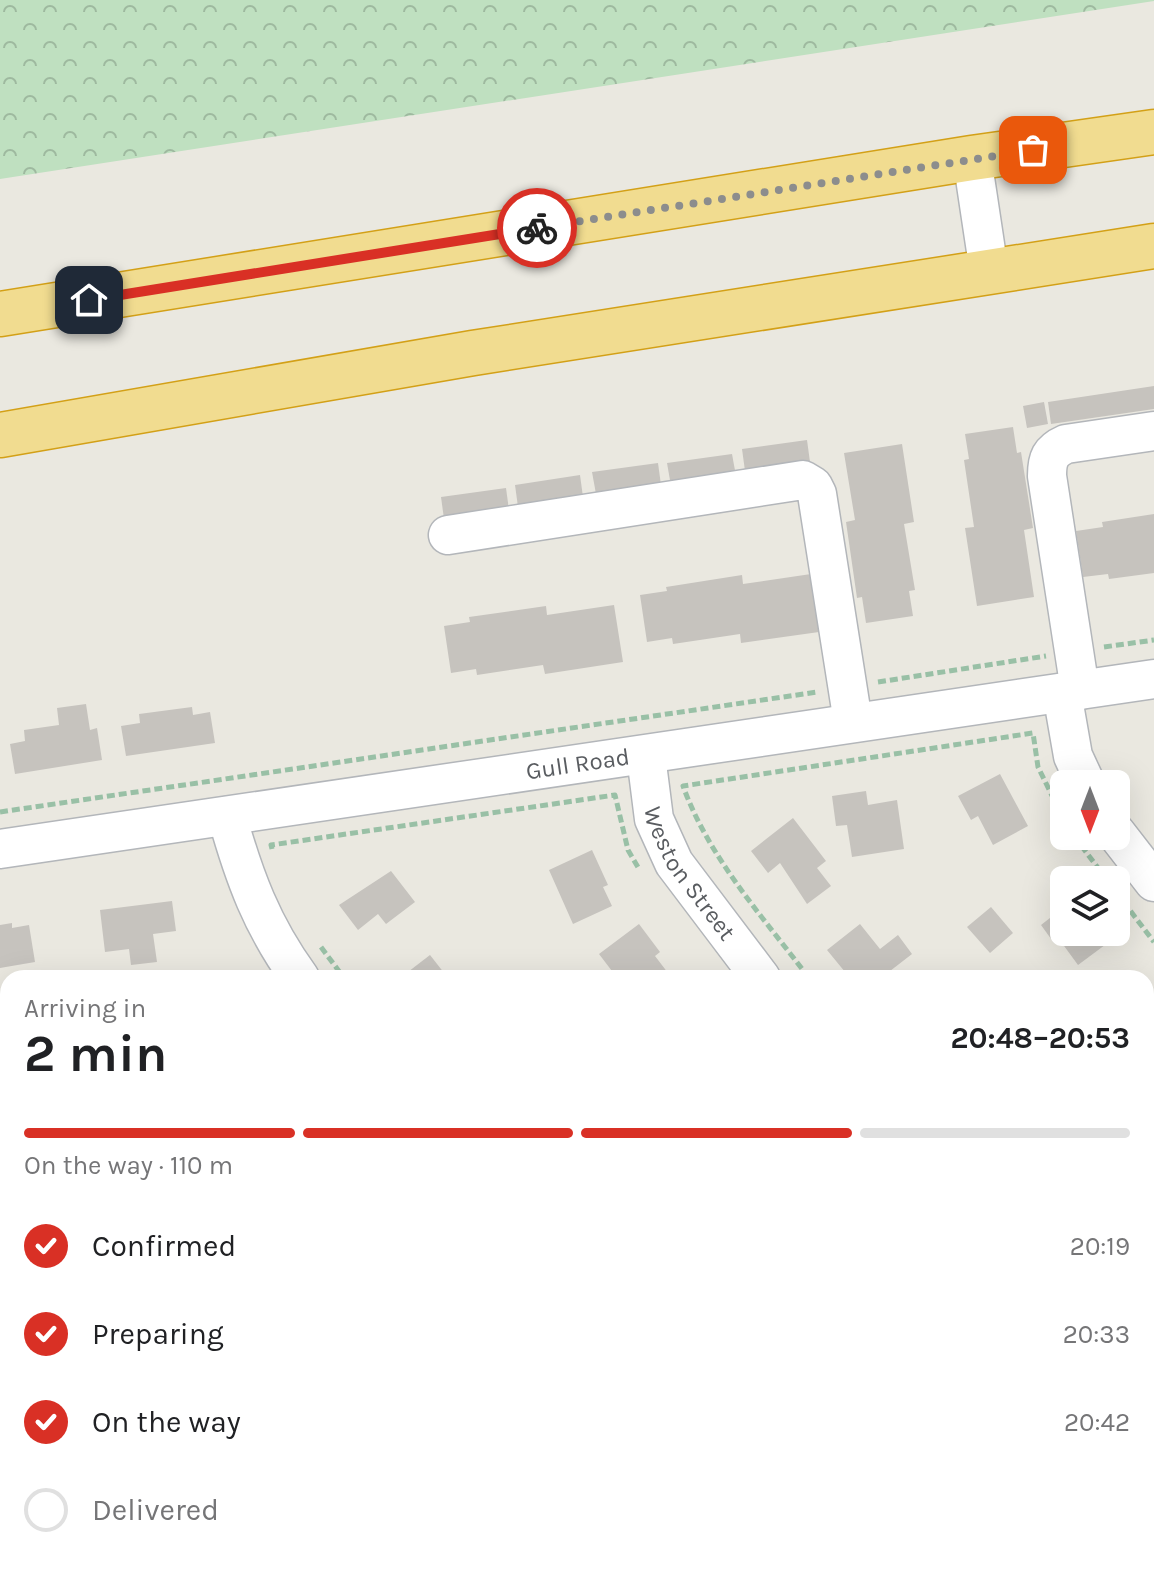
<!DOCTYPE html>
<html lang="en">
<head>
<meta charset="utf-8">
<style>
  body { margin:0; font-family:Karla,sans-serif; background:#f6f6f6; color:#202124; height:100vh; display:flex; flex-direction:column; font-size:30px; white-space:nowrap }
  * { box-sizing:border-box; margin:0 }
  p { font-size:26px; color:#757577 }
  .icon { flex:none; width:44px; height:44px; fill:none; stroke:currentColor; stroke-width:2; stroke-linecap:round; stroke-linejoin:round }
  .map { position:relative; flex:1; overflow:hidden }
  .drawer { position:absolute; left:0px; top:970px; width:1154px; height:602px; display:flex; flex-direction:column; background:#fff; border-radius:24px 24px 0 0; box-shadow:0 8px 32px #0002 }
  .drawer>* { flex:none }
  .needle { width:52px; rotate:180deg }
  .buttons { position:absolute; left:1050px; top:770px; display:grid; gap:16px }
  .buttons a { display:grid; place-items:center; width:80px; height:80px; border-radius:12px; background:#fff; box-shadow:0 8px 32px #0002; font-size:40px }
  .pin { position:absolute; display:grid; place-items:center; width:68px; height:68px; color:#fff; margin:-34px; border-radius:16px; box-shadow:0 4px 12px #0006 }
  .courier { position:absolute; display:grid; place-items:center; width:80px; height:80px; margin:-40px; border:6px solid #d93025; border-radius:50%; background:#fff; color:#222; box-shadow:0 2px 10px #0007 }
  .summary em { font-style:normal; font-weight:700 }
  .summary div { display:flex; flex-direction:column-reverse }
  .summary { display:flex; align-items:center; justify-content:space-between; height:136px; padding:0 24px }
  h1 { font-size:52px; font-weight:700; line-height:60px }
  .bar { display:grid; grid-template-columns:repeat(4,1fr); gap:12px 8px; align-content:center; height:96px; padding:0 24px }
  .bar i { height:10px; border-radius:6px; background:#e0e0e0 }
  .bar .current { background:#d93025 }
  .bar p { grid-column:span 4 }
  ol { padding:0 24px; list-style:none }
  li { display:flex; align-items:center; gap:24px; height:88px }
  li p { margin-inline-start:auto }
  li .icon { padding:8px; border-radius:50%; background:#d93025; color:#fff; stroke-width:4 }
  li:last-child { color:#757577 }
  li i { width:44px; height:44px; border:4px solid #e0e0e0; border-radius:50% }
  .map>svg:first-child { display:block }
</style>
</head>
<body>
<div class="map">
<svg width="1154" height="1571" viewBox="0 0 1154 1571">
  <defs>
    <pattern id="forest-crowns" width="20" height="18" patternUnits="userSpaceOnUse" patternTransform="scale(2)"><rect width="20" height="18" fill="#bfe0c0"/><path d="M2 6a3 3 0 1 1 6 0M12 15a3 3 0 1 1 6 0" fill="none" stroke="#9eb99f"/></pattern>
  </defs>
  <rect width="100%" height="100%" fill="#eae8e0"/>
  <polygon fill="url(#forest-crowns)" points="0,0 1154,0 1154,1 0,179"/>
  <g fill="#c6c3be">
    <polygon points="1154,386 1154,409 1051,424 1048,402"/>
    <polygon points="1044,402 1048,424 1027,428 1023,406"/>
    <polygon points="1013,427 1017,453 1021,452 1033,528 1024,530 1034,597 977,606 965,528 974,527 964,460 969,459 965,434"/>
    <polygon points="807,440 810,462 745,471 742,449"/>
    <polygon points="902,444 914,522 904,524 915,590 909,591 913,616 866,623 862,597 857,598 846,522 855,520 844,453"/>
    <polygon points="732,454 736,476 671,486 667,463"/>
    <polygon points="658,463 661,485 596,494 592,472"/>
    <polygon points="580,475 583,497 518,507 515,485"/>
    <polygon points="506,488 509,510 444,519 441,497"/>
    <polygon points="1154,514 1154,573 1109,579 1108,574 1083,577 1076,531 1103,527 1102,522"/>
    <polygon points="811,574 819,632 741,643 740,634 673,644 672,638 647,642 640,595 667,591 666,587 742,575 743,584"/>
    <polygon points="614,605 623,662 545,674 543,665 477,675 476,669 451,673 444,626 470,622 469,617 546,606 547,615"/>
    <polygon points="86,704 90,730 97,728 102,760 15,774 10,744 25,741 24,730 59,725 57,708"/>
    <polygon points="192,707 193,715 210,712 215,743 126,756 121,726 140,723 139,714"/>
    <polygon points="1000,774 1028,826 993,845 978,816 971,820 958,796"/>
    <polygon points="866,791 868,805 897,800 904,849 852,857 847,825 836,826 832,796"/>
    <polygon points="793,818 826,861 817,868 831,886 807,904 780,863 768,873 751,851"/>
    <polygon points="592,850 608,885 603,887 612,906 573,924 549,870"/>
    <polygon points="391,871 415,902 386,924 378,914 358,930 339,905"/>
    <polygon points="172,901 176,931 153,934 157,962 131,965 129,949 105,952 100,910"/>
    <polygon points="991,907 1013,933 990,953 967,927"/>
    <polygon points="1064,907 1064,932 1108,932 1113,939 1078,965 1059,939 1054,943 1041,925"/>
    <polygon points="12,923 12,928 29,925 35,962 0,968 0,925"/>
    <polygon points="639,924 660,952 655,956 668,973 662,978 625,978 620,971 615,975 599,954"/>
    <polygon points="860,924 880,949 898,935 912,954 881,978 850,978 827,950"/>
    <polygon points="430,955 448,978 406,978 404,975"/>
    <polygon points="1146,988 1154,1000 1154,1040 1146,1045"/>
    <polygon points="1146,1257 1154,1267 1154,1325 1146,1331"/>
    <polygon points="383,1564 427,1564 435,1569 438,1564 458,1564 463,1567 461,1571 379,1571"/>
    <polygon points="591,1564 650,1564 655,1571 596,1571"/>
    <polygon points="829,1564 901,1564 902,1566 896,1571 835,1571"/>
  </g>
  <g fill="none" stroke-linecap="round" stroke-linejoin="round">
    <defs>
      <g id="minor">
        <polyline points="972,158 989,271"/>
        <polyline points="448,535 803,480 813,486 817,494 853,722"/>
        <path d="M1080,690L1047,476C1047,459 1050,451 1066,444L1154,431"/>
        <polyline points="1062,693 1073,756 1086,784"/>
        <path id="s1" d="M646,756L654,819L674,863L761,978"/>
        <path d="M227,816C244,877 262,926 300,978"/>
        <polyline points="1116,833 1154,882"/>
        <path id="s2" d="M0,849L1154,679"/>
        <polyline points="1146,1490 1154,1500"/>
        <polyline points="738,1564 743,1571"/>
        <polyline points="176,1571 176,1564"/>
      </g>
      <g id="highway">
        <polyline points="0,314 972,158 1154,132"/>
        <polyline points="0,435 473,353 1154,246"/>
      </g>
    </defs>
    <use href="#minor" stroke="#b3b6ba" stroke-width="41"/>
    <use href="#highway" stroke="#d3a017" stroke-width="47"/>
    <g stroke="#99c0a6" stroke-width="5" stroke-dasharray="8 4" stroke-linecap="butt">
      <polyline points="1104,647 1154,640"/>
      <polyline points="878,682 1046,656"/>
      <polyline points="0,812 817,692"/>
      <polyline points="1074,836 1107,880"/>
      <polyline points="272,849 271,845 615,795 628,850 639,869"/>
      <polyline points="1116,892 1154,942"/>
      <polyline points="321,947 344,978"/>
      <path d="M809,978C763,917 709,858 683,786L1033,733L1038,767L1064,820"/>
      <polyline points="1146,1426 1154,1437"/>
      <polyline points="1146,1547 1154,1558"/>
      <polyline points="695,1564 700,1571"/>
      <polyline points="784,1564 789,1571"/>
      <polyline points="213,1571 213,1564"/>
    </g>
    <use href="#minor" stroke="#fff" stroke-width="38"/>
    <use href="#highway" stroke="#f1dc90" stroke-width="44"/>
  </g>
  <g fill="none" stroke-linecap="round" stroke-linejoin="round">
    <polyline stroke="#8c8d8d" stroke-width="8" stroke-dasharray="0 14.4" points="537,228 1033,150"/>
    <polyline stroke="#d93025" stroke-width="10" points="89,300 537,228"/>
  </g>
  <g text-anchor="middle" stroke-width="6" stroke-linejoin="round" paint-order="stroke">
    <g font-size="24" fill="#595c60" stroke="#fff">
      <text dy="8" stroke="none"><textPath href="#s2" startOffset="584">Gull Road</textPath></text>
      <text dy="8" stroke="none"><textPath href="#s1" startOffset="128">Weston Street</textPath></text>
    </g>
  </g>
</svg>
<div class="buttons">
<a><svg class="needle" viewBox="-14 -14 28 28"><path d="M0-13l5 13h-10z" fill="#e53935"/><path d="M0 13l5-13h-10z" fill="#757577"/></svg></a>
<a><svg class="icon" aria-label="layers" viewBox="0 0 24 24"><path d="M12 4l9 5-9 5-9-5zM3 14l9 5 9-5"/></svg></a>
</div>
<div class="pin" style="left:1033px;top:150px;background:#ea580c"><svg class="icon" aria-label="bag" viewBox="0 0 24 24"><path d="M5 8h14l-1 12H6zM9 8a3 3 0 0 1 6 0"/></svg></div>
<div class="pin" style="left:89px;top:300px;background:#1f2937"><svg class="icon" aria-label="home" viewBox="0 0 24 24"><path d="M3 11l9-7 9 7M6 9v11h12V9"/></svg></div>
<div class="courier" style="left:537px;top:228px"><svg class="icon" aria-label="bike" viewBox="0 0 24 24"><circle cx="6" cy="16" r="4"/><circle cx="18" cy="16" r="4"/><path d="M6 16l4-8h5l3 8M10 8l3 8H6M13 5h3"/></svg></div>
<section class="drawer">
<div class="summary"><div><h1>2 min</h1><p>Arriving in</p></div><em>20:48–20:53</em></div>
<div class="bar"><i class="current"></i><i class="current"></i><i class="current"></i><i></i><p>On the way · 110 m</p></div>
<ol>
<li><svg class="icon" aria-label="check" viewBox="0 0 24 24"><path d="M5 12l5 5 9-10"/></svg>Confirmed<p>20:19</p></li>
<li><svg class="icon" aria-label="check" viewBox="0 0 24 24"><path d="M5 12l5 5 9-10"/></svg>Preparing<p>20:33</p></li>
<li><svg class="icon" aria-label="check" viewBox="0 0 24 24"><path d="M5 12l5 5 9-10"/></svg>On the way<p>20:42</p></li>
<li><i></i>Delivered</li>
</ol>
</section>
</div>
</body>
</html>
